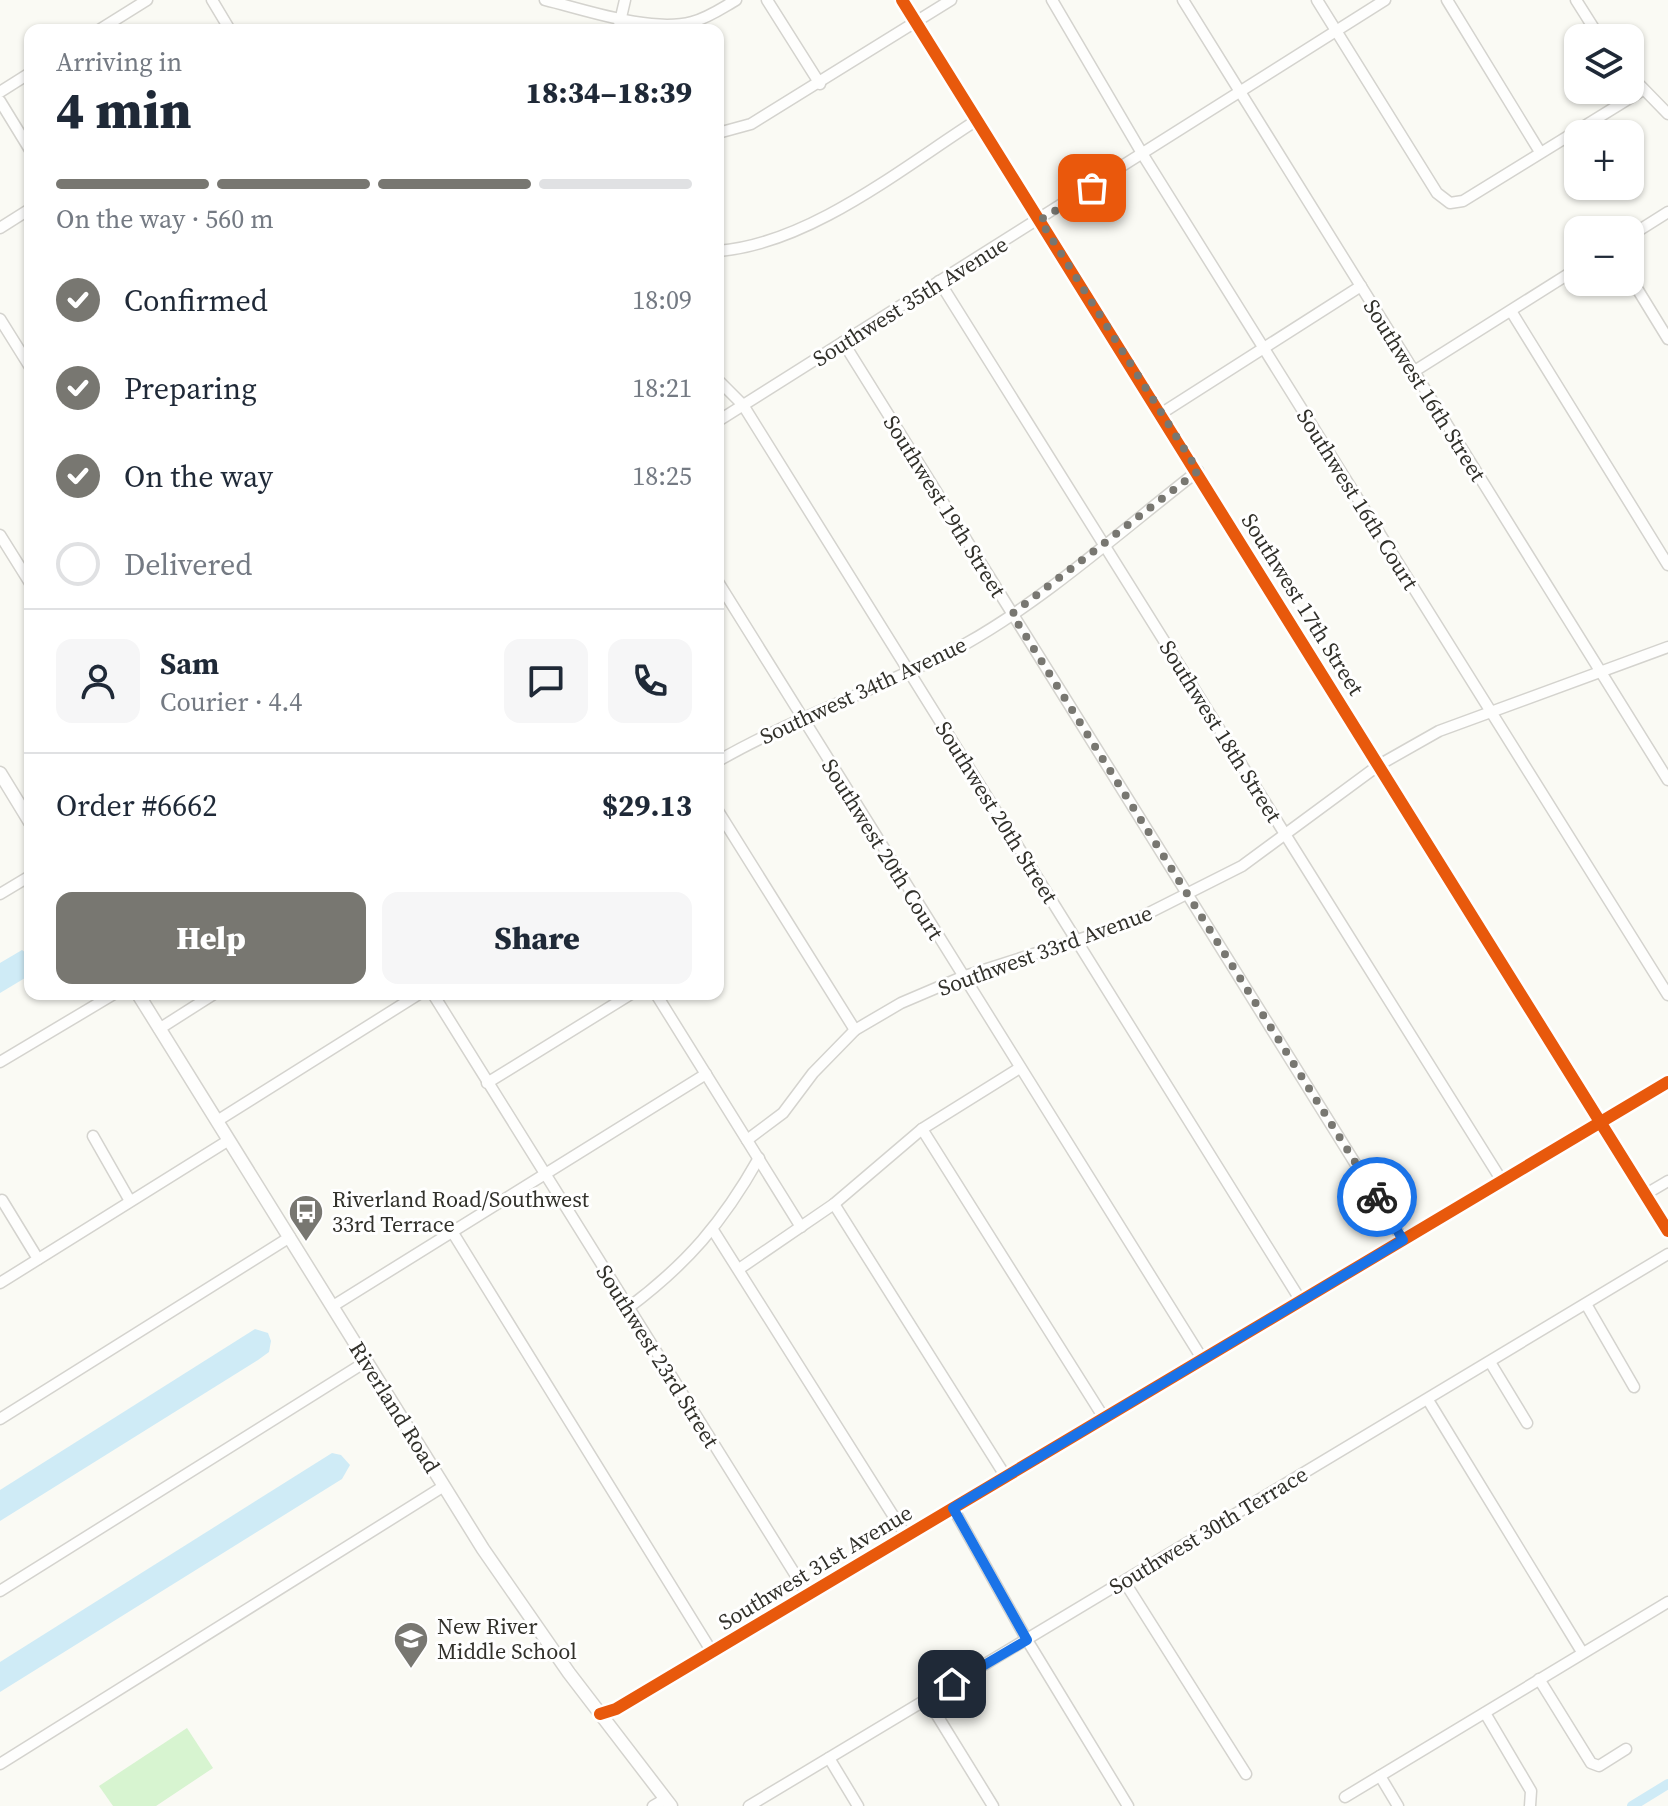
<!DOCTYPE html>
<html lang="en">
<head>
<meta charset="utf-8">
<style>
  body { margin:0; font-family:"Source Serif 4",serif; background:#f6f6f7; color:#1f2937; height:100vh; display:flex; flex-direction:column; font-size:30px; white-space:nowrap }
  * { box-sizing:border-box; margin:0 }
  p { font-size:26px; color:#747a83 }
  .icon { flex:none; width:44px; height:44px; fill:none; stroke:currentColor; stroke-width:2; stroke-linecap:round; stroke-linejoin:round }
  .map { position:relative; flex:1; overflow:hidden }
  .sheet { position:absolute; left:24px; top:24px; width:700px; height:976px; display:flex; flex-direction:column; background:#fff; border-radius:16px; box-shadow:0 2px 6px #0004 }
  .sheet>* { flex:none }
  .tools { position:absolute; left:1564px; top:24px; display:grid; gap:16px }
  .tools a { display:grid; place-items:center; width:80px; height:80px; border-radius:16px; background:#fff; box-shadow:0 2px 6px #0004; font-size:40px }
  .pin { position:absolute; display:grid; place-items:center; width:68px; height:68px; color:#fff; margin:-34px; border-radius:16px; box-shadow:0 4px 12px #0006 }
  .courier { position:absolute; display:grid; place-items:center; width:80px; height:80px; margin:-40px; border:6px solid #1a73e8; border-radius:50%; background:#fff; color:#222; box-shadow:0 2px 10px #0007 }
  .overview em { font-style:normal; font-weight:800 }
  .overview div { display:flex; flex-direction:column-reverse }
  .overview { display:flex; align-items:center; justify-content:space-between; height:136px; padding:0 32px }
  h1 { font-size:52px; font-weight:800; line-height:60px }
  .bar { display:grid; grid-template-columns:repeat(4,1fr); gap:12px 8px; align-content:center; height:96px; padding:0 32px }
  .bar i { height:10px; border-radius:6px; background:#e0e1e3 }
  .bar .on { background:#787771 }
  .bar p { grid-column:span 4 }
  .line { display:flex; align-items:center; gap:20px; padding:0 32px; border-top:2px solid #e0e1e3 }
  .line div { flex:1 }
  .round { display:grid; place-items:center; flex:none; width:84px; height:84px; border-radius:16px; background:#f6f6f7 }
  ol { padding:0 32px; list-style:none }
  li { display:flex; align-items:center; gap:24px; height:88px }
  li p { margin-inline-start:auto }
  li .icon { padding:8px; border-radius:50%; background:#787771; color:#fff; stroke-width:4 }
  li:last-child { color:#747a83 }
  li i { width:44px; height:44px; border:4px solid #e0e1e3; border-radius:50% }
  .cta { display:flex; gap:16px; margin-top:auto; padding:16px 32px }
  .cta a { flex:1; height:92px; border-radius:16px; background:#787771; color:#fff; font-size:32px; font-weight:800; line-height:92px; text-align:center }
  .cta a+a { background:#f6f6f7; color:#1f2937 }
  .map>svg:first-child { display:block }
</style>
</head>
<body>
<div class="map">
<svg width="1668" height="1806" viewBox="0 0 1668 1806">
  <rect width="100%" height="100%" fill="#fafaf4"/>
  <polygon fill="#d7f4d0" points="187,1728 213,1768 156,1806 113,1806 99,1786"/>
  <g fill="#cfebf6">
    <polygon points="22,950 30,956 30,975 0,993 0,963"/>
    <polygon points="255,1329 268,1333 271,1341 269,1352 258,1360 0,1521 0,1490"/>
    <polygon points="332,1453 341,1455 350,1465 342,1479 0,1692 0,1662"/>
  </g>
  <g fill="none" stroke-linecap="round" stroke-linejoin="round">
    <polyline stroke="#cfebf6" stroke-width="10" points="1632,1806 1668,1784"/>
    <defs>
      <g id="minor">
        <polyline points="212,0 230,30"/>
        <path d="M545,0C586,10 651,33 692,22C708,18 722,8 736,0"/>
        <polyline points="767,0 820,84"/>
        <polyline points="902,0 1668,1231"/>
        <polyline points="1052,0 1143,155 1668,995"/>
        <polyline points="1183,0 1668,780"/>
        <polyline points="1317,0 1437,193 1450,203 1463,201 1643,90"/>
        <polyline points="1447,0 1540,152"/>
        <polyline points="1576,0 1600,38"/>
        <polyline points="99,30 147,0"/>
        <polyline points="618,30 625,0"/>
        <polyline points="1630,75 1668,114"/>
        <polyline points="0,92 30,73"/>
        <polyline points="0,101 30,150"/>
        <polyline points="718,133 751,124 951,0"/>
        <polyline points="0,228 30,209"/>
        <polyline points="1630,236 1668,212"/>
        <path d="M718,251C809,244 902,168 977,120"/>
        <polyline points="1630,277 1668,339"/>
        <polyline points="939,281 1502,1181"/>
        <polyline points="1511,311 1668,565"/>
        <polyline points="0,319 30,367"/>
        <polyline points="843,342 1403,1240"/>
        <polyline points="1413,372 1578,268"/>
        <polyline points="718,380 743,405 1301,1301"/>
        <polyline points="1162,413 1361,286"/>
        <polyline points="718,421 1385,0"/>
        <polyline points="0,535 30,583"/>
        <polyline points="718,582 1203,1360"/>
        <path d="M718,761C798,715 886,687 967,643C1044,600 1127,526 1198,471"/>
        <polyline points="718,811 855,1030"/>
        <polyline points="0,894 30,876"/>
        <polyline points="433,994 808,1595"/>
        <polyline points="656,994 801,1227"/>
        <polyline points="159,1029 214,994"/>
        <polyline points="0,1062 114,994"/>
        <polyline points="487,1083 631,994"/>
        <polyline points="217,1121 419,994"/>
        <polyline points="922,1129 1104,1418"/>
        <polyline points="93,1136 130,1201"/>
        <polyline points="747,1140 783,1113 813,1073 855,1030 901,1003 962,977 1127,924 1242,866 1379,765 1439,731 1668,647"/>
        <polyline points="1646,1194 1668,1181"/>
        <polyline points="2,1200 38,1259"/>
        <polyline points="834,1204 1006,1477"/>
        <polyline points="713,1230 906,1536"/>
        <polyline points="453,1233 712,1652"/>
        <polyline points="739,1269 834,1204 922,1129 1018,1069"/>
        <polyline points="0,1283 229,1140"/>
        <polyline points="1586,1304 1634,1387"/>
        <polyline points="333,1306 706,1074"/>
        <path d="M628,1308C687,1264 723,1222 759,1158"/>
        <polyline points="1490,1362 1527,1423"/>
        <polyline points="1428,1400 1582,1652"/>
        <polyline points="0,1419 290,1237"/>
        <polyline points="953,1508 1027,1640 1128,1806"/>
        <polyline points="1124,1581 1246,1774"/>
        <polyline points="0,1591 367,1361"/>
        <polyline points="1539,1679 1591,1763 1599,1766 1626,1749"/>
        <polyline points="927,1699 993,1806"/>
        <polyline points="1485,1713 1531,1791 1530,1806"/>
        <polyline points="829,1758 858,1806"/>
        <polyline points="0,1764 444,1486"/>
        <polyline points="1380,1776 1398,1806"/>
        <polyline points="1345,1797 1668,1602"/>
        <polyline points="653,1806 665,1799"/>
        <polyline points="749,1806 1668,1254"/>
      </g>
      <g id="tertiary">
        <polyline points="0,773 30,822"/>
        <polyline points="138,994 483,1549 569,1673 671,1806"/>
        <polyline points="600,1714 616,1709 1668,1082"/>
      </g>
    </defs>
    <use href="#minor" stroke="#d4d3ce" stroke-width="13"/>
    <use href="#tertiary" stroke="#d4d3ce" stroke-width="15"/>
    <use href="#minor" stroke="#fefefd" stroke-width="10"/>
    <use href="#tertiary" stroke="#fefefd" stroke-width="12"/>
    <defs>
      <g id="cycleway">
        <polyline points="902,0 1668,1231"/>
        <polyline points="600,1714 616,1709 1668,1082"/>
      </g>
    </defs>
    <use href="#cycleway" stroke="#fff" stroke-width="17"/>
    <use href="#cycleway" stroke="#e8590c" stroke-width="12"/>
  </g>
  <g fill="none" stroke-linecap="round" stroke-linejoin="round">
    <polyline stroke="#787771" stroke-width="8" stroke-dasharray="0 14.4" points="1092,188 1040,220 1198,471 1012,614 1377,1197"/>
    <polyline stroke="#1a73e8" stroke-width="10" points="952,1684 1027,1640 953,1508 1403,1240 1377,1197"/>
  </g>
  <defs>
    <symbol id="bus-pin" viewBox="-11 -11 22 30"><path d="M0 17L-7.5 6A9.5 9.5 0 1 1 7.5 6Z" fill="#787771" stroke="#fff"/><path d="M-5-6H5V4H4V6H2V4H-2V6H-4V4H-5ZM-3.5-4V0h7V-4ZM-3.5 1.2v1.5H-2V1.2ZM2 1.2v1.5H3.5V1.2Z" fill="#fff"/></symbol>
    <symbol id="school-pin" viewBox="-11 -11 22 30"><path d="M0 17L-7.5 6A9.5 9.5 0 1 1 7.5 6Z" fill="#787771" stroke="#fff"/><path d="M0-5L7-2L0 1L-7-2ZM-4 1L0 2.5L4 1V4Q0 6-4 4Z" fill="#fff"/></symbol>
  </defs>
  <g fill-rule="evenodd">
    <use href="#bus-pin" x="286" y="1192" width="40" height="54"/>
    <use href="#school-pin" x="391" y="1619" width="40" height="54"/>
  </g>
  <g text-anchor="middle" stroke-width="6" stroke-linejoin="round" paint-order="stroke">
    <g font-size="22" fill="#32312b" stroke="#fff">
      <text transform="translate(910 301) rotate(-32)" y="8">Southwest 35th Avenue</text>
      <text transform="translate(1425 390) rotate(58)" y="8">Southwest 16th Street</text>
      <text transform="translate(1358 499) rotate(58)" y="8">Southwest 16th Court</text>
      <text transform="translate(945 506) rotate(58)" y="8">Southwest 19th Street</text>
      <text transform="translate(1303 604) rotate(58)" y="8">Southwest 17th Street</text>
      <text transform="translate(863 690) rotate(-25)" y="8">Southwest 34th Avenue</text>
      <text transform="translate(1221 731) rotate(58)" y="8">Southwest 18th Street</text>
      <text transform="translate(997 812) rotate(58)" y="8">Southwest 20th Street</text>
      <text transform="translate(883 849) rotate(58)" y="8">Southwest 20th Court</text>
      <text transform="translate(1045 950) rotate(-20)" y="8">Southwest 33rd Avenue</text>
      <text transform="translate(658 1356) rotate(58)" y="8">Southwest 23rd Street</text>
      <text transform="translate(395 1407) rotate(58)" y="8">Riverland Road</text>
      <text transform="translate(1208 1530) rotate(-31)" y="8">Southwest 30th Terrace</text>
      <text transform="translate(815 1567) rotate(-31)" y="8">Southwest 31st Avenue</text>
    </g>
    <g font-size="22" fill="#32312b" stroke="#fff" text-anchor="start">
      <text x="332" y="1207">Riverland Road/Southwest<tspan x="332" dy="25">33rd Terrace</tspan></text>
      <text x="437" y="1634">New River<tspan x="437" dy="25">Middle School</tspan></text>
    </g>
  </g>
</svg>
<div class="tools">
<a><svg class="icon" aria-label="layers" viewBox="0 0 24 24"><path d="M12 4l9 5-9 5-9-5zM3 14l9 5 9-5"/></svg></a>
<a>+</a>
<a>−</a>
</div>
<div class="pin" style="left:1092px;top:188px;background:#ea580c"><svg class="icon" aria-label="bag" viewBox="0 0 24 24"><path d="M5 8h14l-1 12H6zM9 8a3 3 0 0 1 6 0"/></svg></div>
<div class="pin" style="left:952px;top:1684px;background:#1f2937"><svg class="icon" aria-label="home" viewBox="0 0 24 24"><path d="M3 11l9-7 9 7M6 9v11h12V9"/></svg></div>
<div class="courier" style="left:1377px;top:1197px"><svg class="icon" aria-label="bike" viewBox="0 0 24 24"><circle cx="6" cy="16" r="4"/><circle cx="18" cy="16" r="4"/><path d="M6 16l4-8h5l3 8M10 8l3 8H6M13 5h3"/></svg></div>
<section class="sheet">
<div class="overview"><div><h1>4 min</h1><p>Arriving in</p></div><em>18:34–18:39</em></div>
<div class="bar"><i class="on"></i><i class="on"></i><i class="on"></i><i></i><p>On the way · 560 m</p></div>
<ol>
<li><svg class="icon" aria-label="check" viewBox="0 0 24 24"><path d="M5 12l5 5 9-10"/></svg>Confirmed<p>18:09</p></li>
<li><svg class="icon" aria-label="check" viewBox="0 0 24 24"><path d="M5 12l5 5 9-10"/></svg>Preparing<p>18:21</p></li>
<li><svg class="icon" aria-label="check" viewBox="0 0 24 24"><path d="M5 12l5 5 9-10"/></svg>On the way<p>18:25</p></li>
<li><i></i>Delivered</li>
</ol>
<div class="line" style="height:144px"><a class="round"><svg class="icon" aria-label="person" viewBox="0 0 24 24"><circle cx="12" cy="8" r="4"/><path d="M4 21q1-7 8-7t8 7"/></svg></a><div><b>Sam</b><p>Courier · 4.4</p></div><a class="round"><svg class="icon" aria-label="chat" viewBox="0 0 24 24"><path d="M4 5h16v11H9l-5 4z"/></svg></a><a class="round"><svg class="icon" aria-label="phone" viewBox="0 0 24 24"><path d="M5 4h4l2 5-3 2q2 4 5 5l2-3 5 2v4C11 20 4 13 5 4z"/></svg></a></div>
<div class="line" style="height:104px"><div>Order #6662</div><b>$29.13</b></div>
<div class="cta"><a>Help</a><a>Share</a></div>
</section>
</div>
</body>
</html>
